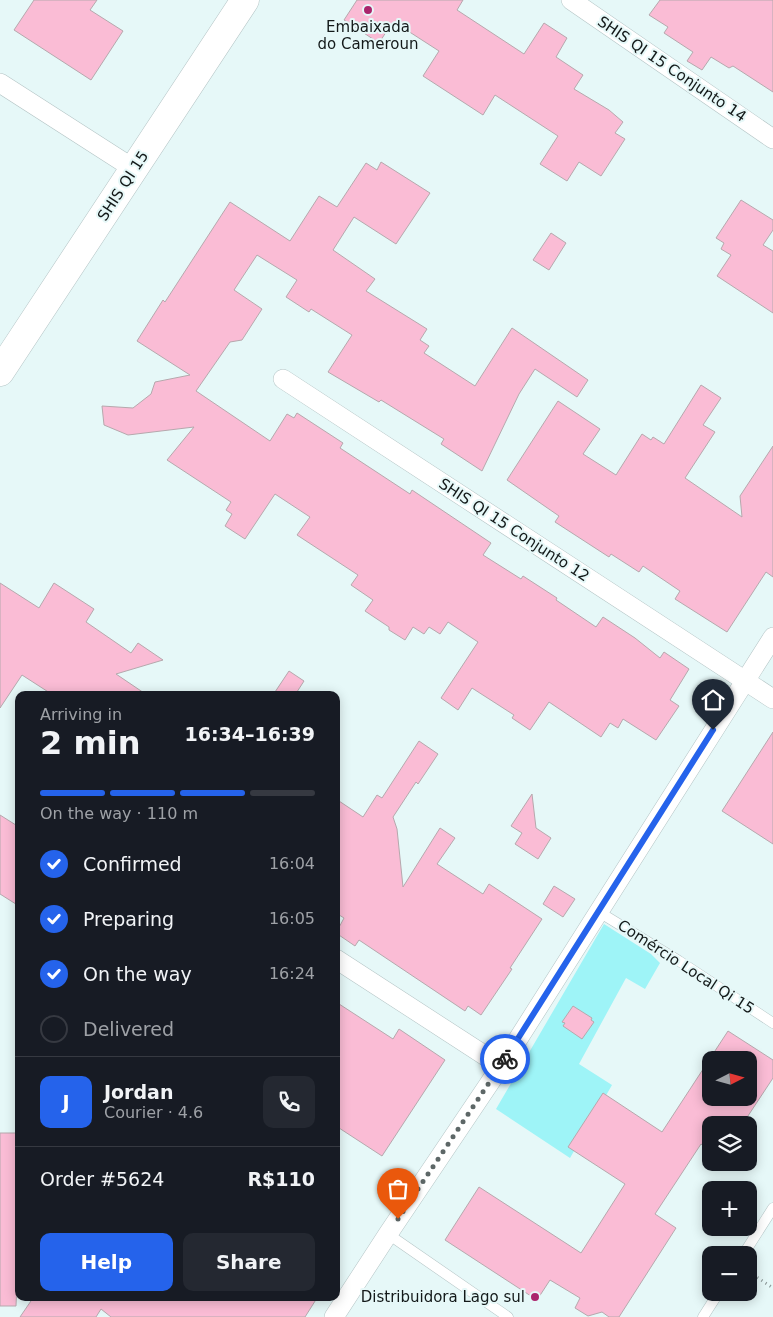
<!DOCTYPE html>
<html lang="en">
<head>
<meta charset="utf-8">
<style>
  body { margin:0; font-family:"DejaVu Sans",sans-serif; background:#242831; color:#f1f3f6; height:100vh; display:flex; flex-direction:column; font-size:19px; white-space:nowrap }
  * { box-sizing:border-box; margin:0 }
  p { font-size:16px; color:#9ea1a6 }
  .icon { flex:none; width:28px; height:28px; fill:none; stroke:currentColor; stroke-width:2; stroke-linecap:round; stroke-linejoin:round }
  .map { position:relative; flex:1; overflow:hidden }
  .drawer { position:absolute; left:15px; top:691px; width:325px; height:610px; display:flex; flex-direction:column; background:#171b24; border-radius:10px; box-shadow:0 2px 12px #0003 }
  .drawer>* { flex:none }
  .needle { width:32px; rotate:84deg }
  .tools { position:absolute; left:702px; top:1051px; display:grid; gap:10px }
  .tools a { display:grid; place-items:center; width:55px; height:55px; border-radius:10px; background:#171b24; box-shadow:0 2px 12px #0003; font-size:25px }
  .pin { position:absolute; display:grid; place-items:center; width:42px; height:42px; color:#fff; margin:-51px -21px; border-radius:50% 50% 50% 0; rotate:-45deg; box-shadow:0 0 5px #0007 }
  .pin .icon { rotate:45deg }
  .courier { position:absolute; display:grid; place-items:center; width:50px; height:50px; margin:-25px; border:4px solid #2563eb; border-radius:50%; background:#fff; color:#222; box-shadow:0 1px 6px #0007 }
  .head em { font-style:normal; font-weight:800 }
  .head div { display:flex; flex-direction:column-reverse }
  .head { display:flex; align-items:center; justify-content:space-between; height:85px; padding:0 25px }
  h1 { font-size:32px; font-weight:800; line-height:38px }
  .bar { display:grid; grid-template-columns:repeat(4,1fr); gap:8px 5px; align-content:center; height:60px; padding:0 25px }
  .bar i { height:6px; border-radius:4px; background:#363941 }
  .bar .selected { background:#2563eb }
  .bar p { grid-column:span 4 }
  .line { display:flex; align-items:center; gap:12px; padding:0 25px; border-top:1px solid #363941 }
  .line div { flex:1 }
  .round { display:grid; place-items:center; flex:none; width:52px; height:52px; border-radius:10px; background:#242831 }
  ol { padding:0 25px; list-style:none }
  li { display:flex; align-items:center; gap:15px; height:55px }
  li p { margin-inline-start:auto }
  li .icon { padding:5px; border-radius:50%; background:#2563eb; color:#fff; stroke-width:4 }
  li:last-child { color:#9ea1a6 }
  li i { width:28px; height:28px; border:2px solid #363941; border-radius:50% }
  .cta { display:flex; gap:10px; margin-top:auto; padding:10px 25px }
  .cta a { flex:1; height:58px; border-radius:10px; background:#2563eb; color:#fff; font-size:20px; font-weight:800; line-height:58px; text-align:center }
  .cta a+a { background:#242831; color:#f1f3f6 }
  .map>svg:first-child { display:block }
</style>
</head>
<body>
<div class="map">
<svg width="773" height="1317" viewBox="0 0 773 1317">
  <rect width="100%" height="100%" fill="#e6f8f8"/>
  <polygon fill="#9ef4f7" points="604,924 651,954 660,963 645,989 626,978 579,1064 612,1085 570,1158 496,1109"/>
  <g fill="#fabcd5" stroke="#b6a8ad" fill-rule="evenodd">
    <polygon points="34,0 97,0 90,10 123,31 91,80 14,30"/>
    <polygon points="357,0 463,0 457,10 524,54 544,23 567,38 556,57 583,75 574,89 609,110 623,122 615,133 625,139 601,176 579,162 567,181 540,164 558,136 495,95 483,115 423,76 439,51 408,31 406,33 392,23 379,43 344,20"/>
    <polygon points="660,0 773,0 773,92 733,66 729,68 711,57 702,70 687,61 693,52 664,33 668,27 649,15"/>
    <polygon points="381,162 430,193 396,244 354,217 333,250 375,279 366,291 427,329 420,340 429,346 424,353 475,386 512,328 588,380 577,397 535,369 519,394 482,471 441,444 444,439 381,400 379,402 328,372 352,335 311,309 309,312 286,297 297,280 257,255 234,290 262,309 242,340 230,342 196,391 270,441 287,414 294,418 297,413 343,443 340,448 410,494 412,490 491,543 483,555 521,579 523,576 557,598 556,600 596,627 603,617 635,638 660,658 664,652 689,669 670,700 679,706 656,740 623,719 618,728 610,723 601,737 549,702 530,730 512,718 514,715 472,688 458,710 441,698 478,642 448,622 440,634 429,627 424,634 413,627 405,640 389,630 389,627 365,611 373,600 351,585 358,575 297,535 310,517 275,494 245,539 225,526 232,514 226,510 231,502 167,460 194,427 128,435 104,425 102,406 133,408 151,394 155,382 190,375 137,341 163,300 165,302 230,202 290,241 319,196 337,207 366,163 377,170"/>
    <polygon points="741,200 773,220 773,230 763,245 773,251 773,313 717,276 731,255 721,249 724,243 716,238"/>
    <polygon points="551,233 566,243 549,270 533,260"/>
    <polygon points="701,385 721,398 703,425 715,432 685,478 742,517 740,496 773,446 773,577 766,572 727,632 675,599 680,591 643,566 639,572 611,554 609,557 555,522 559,516 507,480 558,401 600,429 583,454 616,475 642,434 651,440 653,437 664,444"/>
    <polygon points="0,583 39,608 54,583 94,609 86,622 131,653 138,643 163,660 116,674 147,695 53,695 22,675 0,708"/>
    <polygon points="289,671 304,681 295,695 273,695"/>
    <polygon points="773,732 773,844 722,811"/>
    <polygon points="419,741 438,754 418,784 416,782 393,817 397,829 403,887 440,828 455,838 437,864 483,894 489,884 542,919 510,968 512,969 481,1015 468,1006 465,1011 359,940 355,946 336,933 344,918 336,913 336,799 363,817 377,795 382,798"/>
    <polygon points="532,794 536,828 551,838 538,859 515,844 522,833 511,826"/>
    <polygon points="0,815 19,827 19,906 0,894"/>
    <polygon points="554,886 575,899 563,917 543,904"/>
    <polygon points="336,1002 393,1039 399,1029 445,1060 382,1156 336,1126"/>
    <polygon points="573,1006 592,1018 591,1020 594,1022 582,1039 563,1026 565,1023 562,1022"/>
    <path d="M728,1031L773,1060V1078L742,1125H711V1151L701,1144L655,1214L676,1228L619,1317H609L602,1312L588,1316L575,1308L580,1298L550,1280L537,1300L445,1240L479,1187L581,1253L625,1184L568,1147L603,1093L662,1132ZM711,1060H749V1098H711Z"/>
    <polygon points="0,1133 19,1133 19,1232 16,1306 0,1306"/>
    <polygon points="33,1298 317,1298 305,1317 111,1317 101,1309 96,1317 20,1317"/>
  </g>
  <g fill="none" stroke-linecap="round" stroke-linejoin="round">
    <defs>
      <g id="lane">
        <polyline points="599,912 679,961 773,1023"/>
        <polyline points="388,1234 508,1317"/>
        <polyline points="743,1255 773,1208"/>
        <polyline points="703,1317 719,1292"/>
      </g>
      <g id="street">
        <polyline points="571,0 773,139"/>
        <polyline points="0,83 134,169"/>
        <polyline points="283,379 773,699"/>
        <polyline points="336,959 501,1066"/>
        <polyline points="334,1317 388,1234 501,1066 773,637"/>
      </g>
      <polyline id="secondary" points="0,372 245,0"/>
    </defs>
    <use href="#lane" stroke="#b4c4c5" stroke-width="11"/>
    <use href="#street" stroke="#b4c4c5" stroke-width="20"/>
    <use href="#secondary" stroke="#b4c4c5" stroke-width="29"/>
    <polyline stroke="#8c9999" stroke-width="3" stroke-dasharray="1 4" stroke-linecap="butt" points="749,1272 773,1288"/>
    <use href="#lane" stroke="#fff" stroke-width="10"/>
    <use href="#street" stroke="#fff" stroke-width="19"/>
    <use href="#secondary" stroke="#fff" stroke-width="28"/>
  </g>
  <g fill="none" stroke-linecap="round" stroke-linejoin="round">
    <polyline stroke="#5d6767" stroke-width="5" stroke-dasharray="0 9" points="398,1219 505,1059"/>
    <polyline stroke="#2563eb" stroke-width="6" points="505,1059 713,730"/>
  </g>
  <g fill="#aa246c" stroke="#e6f8f8" stroke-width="2">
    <circle cx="368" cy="10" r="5"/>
    <circle cx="535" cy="1297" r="5"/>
  </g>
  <g text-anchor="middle" stroke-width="4" stroke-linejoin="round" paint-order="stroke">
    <g font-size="15" fill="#131919" stroke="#e6f8f8">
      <text x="368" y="32">Embaixada<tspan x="368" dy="17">do Cameroun</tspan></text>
      <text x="525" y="1302" text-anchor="end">Distribuidora Lago sul</text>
    </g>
    <g font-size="15" fill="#131919" stroke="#e6f8f8">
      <text transform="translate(672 69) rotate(34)" y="5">SHIS QI 15 Conjunto 14</text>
      <text transform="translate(123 186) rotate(-57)" y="5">SHIS QI 15</text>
      <text transform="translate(514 530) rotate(33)" y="5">SHIS QI 15 Conjunto 12</text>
      <text transform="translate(686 967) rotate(33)" y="5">Comércio Local Qi 15</text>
    </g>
  </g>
</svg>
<div class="tools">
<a><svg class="needle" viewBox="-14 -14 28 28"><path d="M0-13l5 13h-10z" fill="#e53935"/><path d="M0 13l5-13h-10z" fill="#9ea1a6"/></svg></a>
<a><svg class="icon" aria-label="layers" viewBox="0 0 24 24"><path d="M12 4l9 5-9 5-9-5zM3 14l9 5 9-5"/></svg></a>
<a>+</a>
<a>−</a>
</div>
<div class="pin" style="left:398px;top:1219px;background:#ea580c"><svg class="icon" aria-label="bag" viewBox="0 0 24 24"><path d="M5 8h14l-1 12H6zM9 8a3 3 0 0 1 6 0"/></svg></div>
<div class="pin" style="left:713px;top:730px;background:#1f2937"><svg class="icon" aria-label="home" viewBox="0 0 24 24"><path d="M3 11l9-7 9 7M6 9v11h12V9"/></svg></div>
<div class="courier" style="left:505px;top:1059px"><svg class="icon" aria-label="bike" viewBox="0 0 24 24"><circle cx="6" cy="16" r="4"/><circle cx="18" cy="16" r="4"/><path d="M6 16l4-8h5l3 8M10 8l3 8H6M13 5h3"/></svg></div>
<section class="drawer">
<div class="head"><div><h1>2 min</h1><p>Arriving in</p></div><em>16:34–16:39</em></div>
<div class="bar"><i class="selected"></i><i class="selected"></i><i class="selected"></i><i></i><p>On the way · 110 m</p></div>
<ol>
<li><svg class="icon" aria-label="check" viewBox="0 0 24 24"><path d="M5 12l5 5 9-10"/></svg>Confirmed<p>16:04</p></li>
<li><svg class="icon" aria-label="check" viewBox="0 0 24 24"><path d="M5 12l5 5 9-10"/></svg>Preparing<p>16:05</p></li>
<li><svg class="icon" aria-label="check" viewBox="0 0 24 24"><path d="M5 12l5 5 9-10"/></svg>On the way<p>16:24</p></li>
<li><i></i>Delivered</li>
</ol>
<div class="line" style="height:90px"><b class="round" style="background:#2563eb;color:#fff">J</b><div><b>Jordan</b><p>Courier · 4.6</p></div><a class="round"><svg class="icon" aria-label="phone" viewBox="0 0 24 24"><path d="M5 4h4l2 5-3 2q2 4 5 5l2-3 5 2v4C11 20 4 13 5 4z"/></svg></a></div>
<div class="line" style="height:65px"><div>Order #5624</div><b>R$110</b></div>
<div class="cta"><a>Help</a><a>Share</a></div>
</section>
</div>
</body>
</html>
